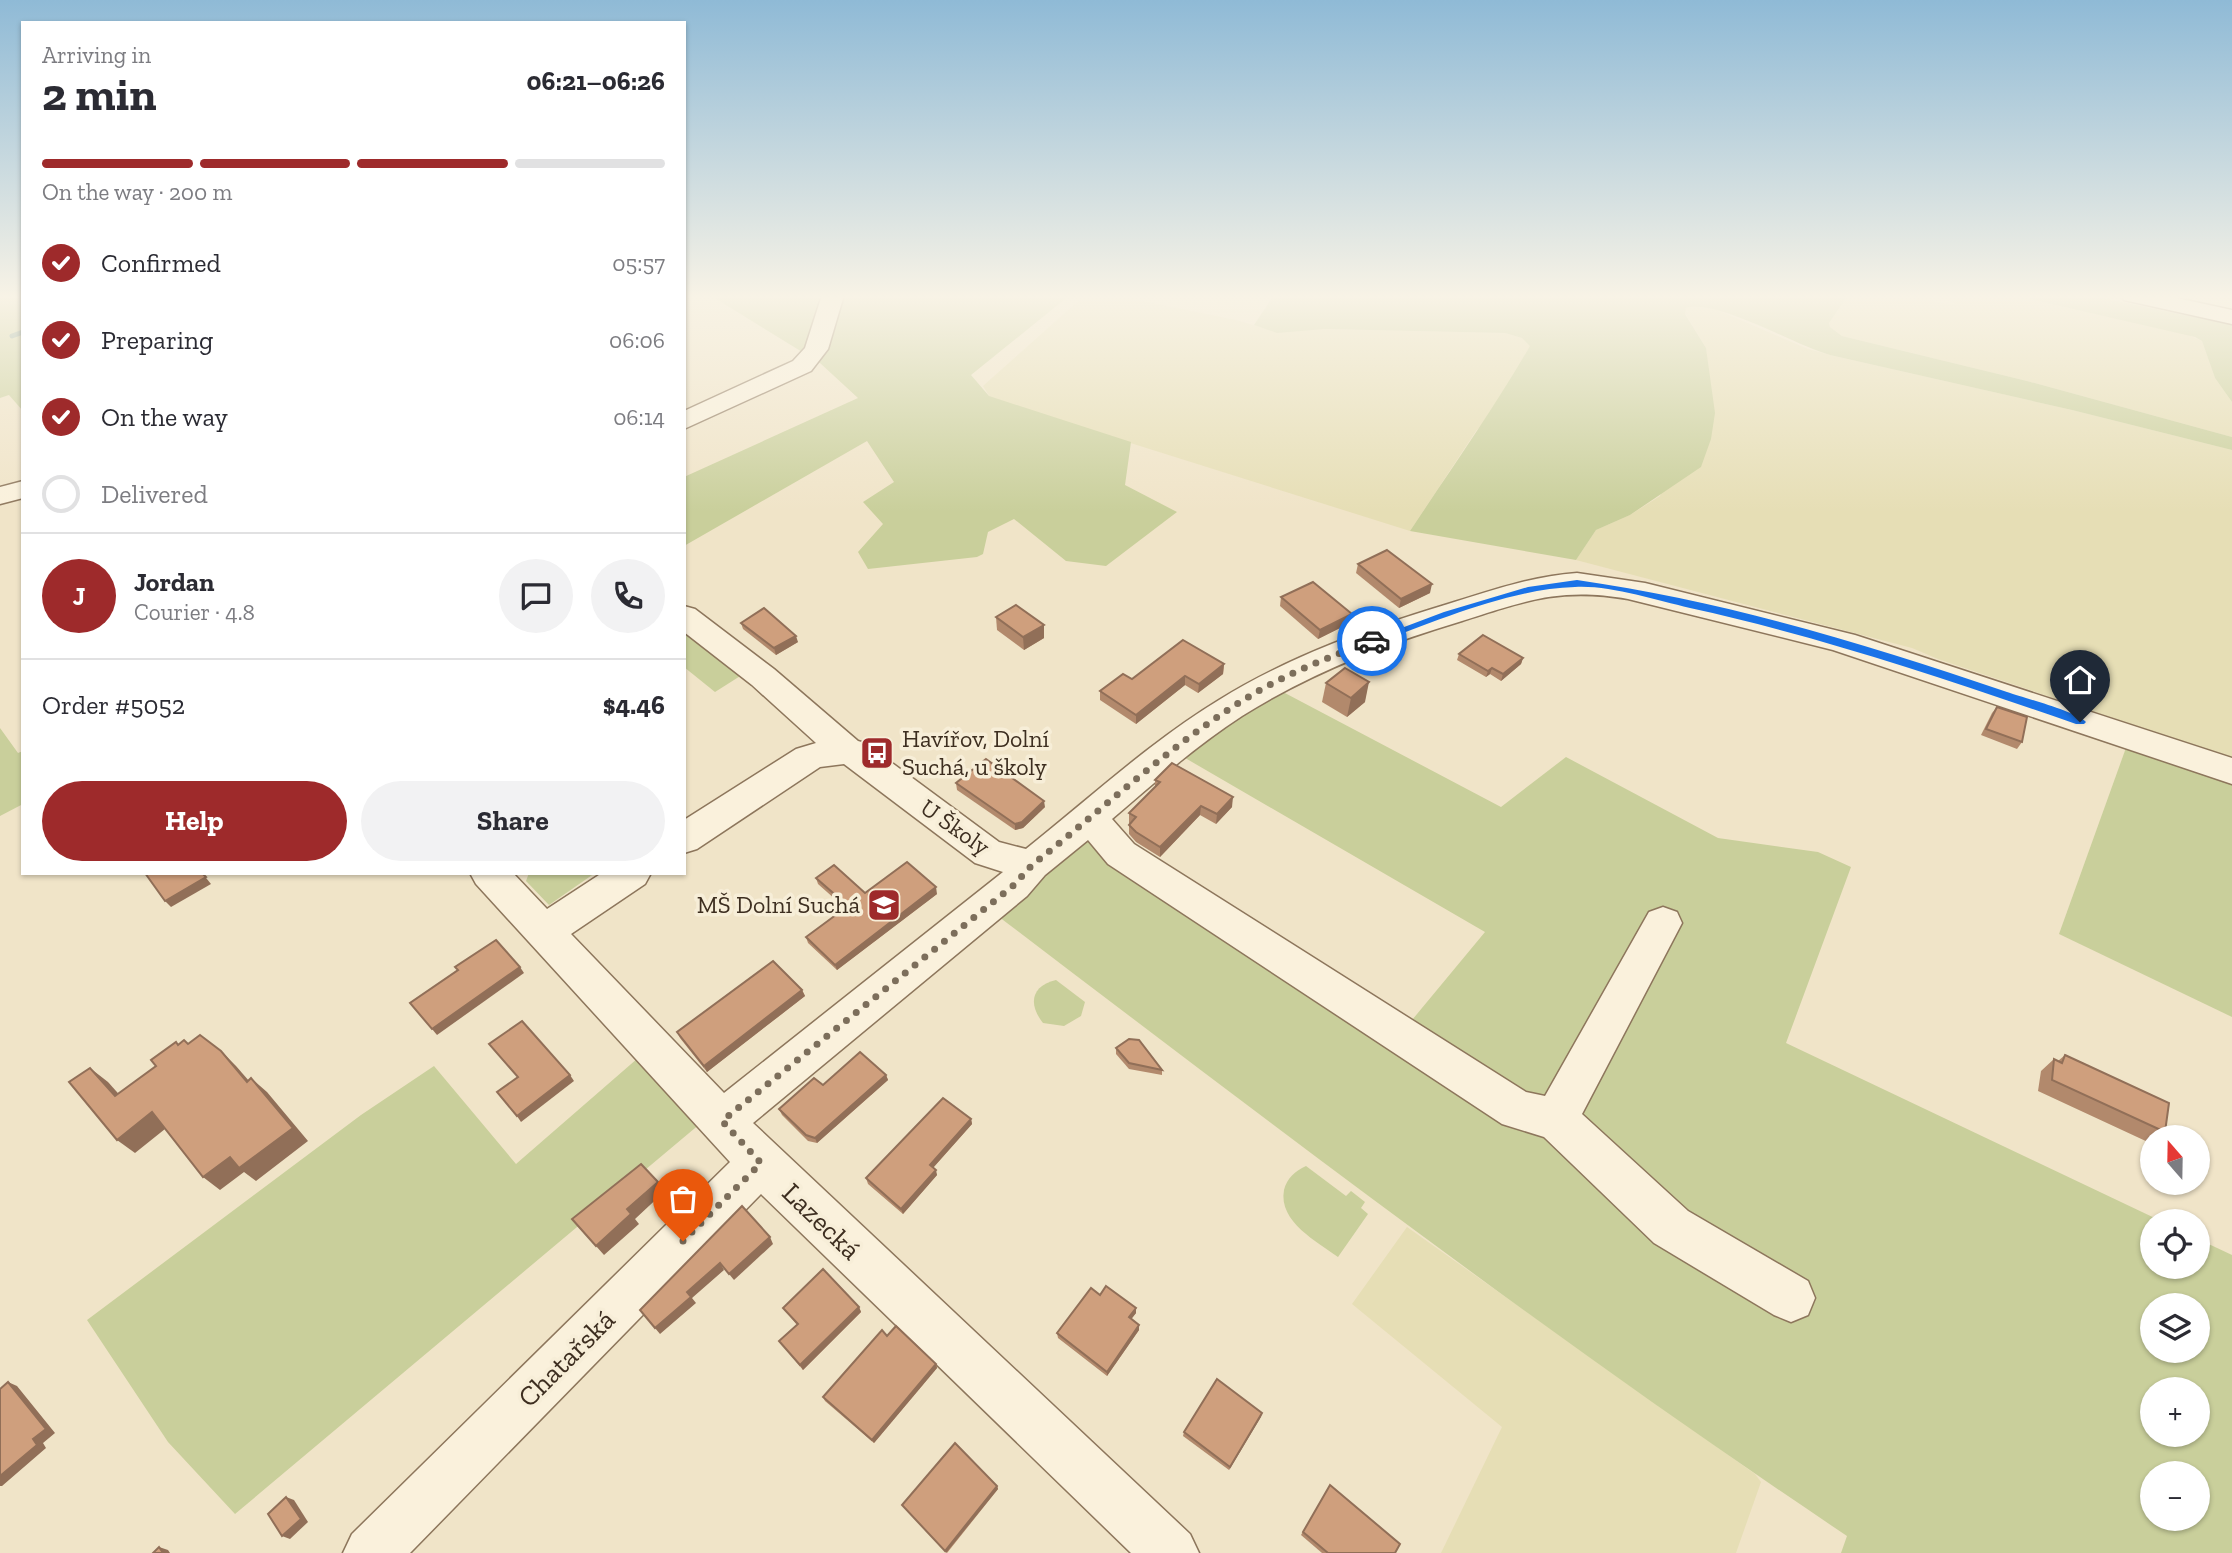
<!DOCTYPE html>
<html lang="en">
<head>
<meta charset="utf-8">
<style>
  body { margin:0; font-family:"Zilla Slab",serif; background:#f2f2f3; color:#2b2b33; height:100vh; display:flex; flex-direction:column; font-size:26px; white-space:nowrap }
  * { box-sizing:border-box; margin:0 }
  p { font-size:23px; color:#7c7c81 }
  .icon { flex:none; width:38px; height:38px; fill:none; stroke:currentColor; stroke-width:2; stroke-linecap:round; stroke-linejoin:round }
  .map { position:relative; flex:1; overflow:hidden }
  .sheet { position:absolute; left:21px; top:21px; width:665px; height:854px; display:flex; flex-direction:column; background:#fff; border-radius:0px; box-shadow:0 2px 5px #0004 }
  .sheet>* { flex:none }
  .needle { width:46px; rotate:340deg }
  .controls { position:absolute; left:2140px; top:1125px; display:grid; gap:14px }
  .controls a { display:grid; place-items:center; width:70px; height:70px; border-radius:50%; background:#fff; box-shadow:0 2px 5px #0004; font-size:35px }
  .pin { position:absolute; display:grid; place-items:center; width:60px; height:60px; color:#fff; margin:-72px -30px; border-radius:50% 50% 50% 0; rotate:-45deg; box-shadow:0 0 7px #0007 }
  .pin .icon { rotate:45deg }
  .courier { position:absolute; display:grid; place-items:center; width:70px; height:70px; margin:-35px; border:5px solid #1a73e8; border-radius:50%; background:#fff; color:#222; box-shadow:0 2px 9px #0007 }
  .head em { font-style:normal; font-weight:700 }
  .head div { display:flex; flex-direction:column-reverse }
  .head { display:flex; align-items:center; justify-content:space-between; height:119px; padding:0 21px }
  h1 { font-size:46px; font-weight:700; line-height:52px }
  .bar { display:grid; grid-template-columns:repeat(4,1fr); gap:10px 7px; align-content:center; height:84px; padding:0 21px }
  .bar i { height:9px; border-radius:5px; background:#e1e1e2 }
  .bar .selected { background:#9e2a2b }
  .bar p { grid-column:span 4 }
  .line { display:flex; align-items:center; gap:18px; padding:0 21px; border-top:2px solid #e1e1e2 }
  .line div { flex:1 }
  .round { display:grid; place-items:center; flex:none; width:74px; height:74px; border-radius:37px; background:#f2f2f3 }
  ol { padding:0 21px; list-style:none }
  li { display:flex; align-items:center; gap:21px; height:77px }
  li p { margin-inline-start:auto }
  li .icon { padding:7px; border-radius:50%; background:#9e2a2b; color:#fff; stroke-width:4 }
  li:last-child { color:#7c7c81 }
  li i { width:38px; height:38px; border:4px solid #e1e1e2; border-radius:50% }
  .cta { display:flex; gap:14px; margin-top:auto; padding:14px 21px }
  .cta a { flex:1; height:80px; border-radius:42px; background:#9e2a2b; color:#fff; font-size:28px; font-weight:700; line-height:80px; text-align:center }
  .cta a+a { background:#f2f2f3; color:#2b2b33 }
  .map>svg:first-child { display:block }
</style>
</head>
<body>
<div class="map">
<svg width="2232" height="1553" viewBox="0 0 2232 1553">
  <rect width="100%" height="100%" fill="#f0e4c8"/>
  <g fill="#e6deb5">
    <polygon points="1085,295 1113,295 1236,320 1277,332 1325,329 1505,333 1522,338 1531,346 1491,414 1476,431 1410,531 991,399 983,386"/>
    <polygon points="1848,295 1914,295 1939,303 1956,304 1937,295 2012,295 2186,334 2202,341 2215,378 2232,402 2232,437 2027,381 1842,336 1830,327 1829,322"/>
    <polygon points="1695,306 1717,310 1808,349 1830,355 2072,410 2232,450 2232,758 1938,659 1912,648 1576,560 1596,530 1630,515 1660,496 1708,369 1706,348 1685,313 1686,308"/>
    <polygon points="1407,1227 1755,1474 1761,1482 1736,1553 1441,1553 1502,1427 1352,1304"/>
  </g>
  <g fill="#c9cf9b" fill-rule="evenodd">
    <polygon points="0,295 23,295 23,411 9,395 0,398"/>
    <polygon points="710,295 1070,295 971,375 989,396 1131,442 1125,485 1177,512 1106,566 1066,561 1014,519 988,532 983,554 977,557 868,569 858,552 883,524 863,502 894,482 867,441 684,546 684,477 858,398 820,363"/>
    <path d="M1274,295H1848L1829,323L1830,327L1842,336L2027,381L2232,437V450L2072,410L1830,355C1794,345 1718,299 1686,308L1685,314L1706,348L1715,413L1711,439L1701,467L1630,515L1596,530L1576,560L1410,531C1451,469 1493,410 1530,346L1522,338L1505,333L1325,329L1277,333L1254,325Z"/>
    <polygon points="2013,295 2088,295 2232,325 2232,402 2215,378 2202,341 2195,337"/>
    <polygon points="684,624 745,673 715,692 684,667"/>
    <path d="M1283,692L1501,807L1566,757L1718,838L1818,852L1851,867L1786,1043L2161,1221L2152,1222V1267H2198V1239L2232,1255V1553H1841L1847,1536C1554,1340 1274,1126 994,913L1081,836L1388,1049L1485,932L1180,755ZM2152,1306H2198V1351H2152ZM2152,1390H2198V1435H2152ZM2152,1474H2198V1519H2152Z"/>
    <polygon points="0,728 18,753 23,751 23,804 0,816"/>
    <polygon points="2127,745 2232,780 2232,1017 2059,934"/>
    <polygon points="529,873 595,873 549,905 526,881"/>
    <path d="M1056,980L1085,1002L1081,1016L1064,1026L1043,1023C1028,1004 1031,986 1056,980Z"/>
    <polygon points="638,1058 701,1123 235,1514 168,1442 87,1320 361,1115 434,1066 516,1164"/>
    <path d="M1306,1166L1346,1196L1351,1191L1365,1202L1361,1208L1368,1214L1338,1257C1318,1242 1278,1222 1284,1190C1287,1178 1295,1171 1306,1166Z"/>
  </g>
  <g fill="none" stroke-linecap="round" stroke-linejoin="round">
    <polyline stroke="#6f938a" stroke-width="5" points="12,336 23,332"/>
    <defs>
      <g id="minor">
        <polygon points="822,295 844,295 828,349 811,371 684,429 684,411 793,361 805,348"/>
        <polygon points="2121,295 2163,295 2232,310 2232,324 2124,300"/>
        <polygon points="23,481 23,498 0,504 0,487"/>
        <path d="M1577,573L1645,583L1855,635L2232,758V784L1833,650L1628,599C1560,587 1525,601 1462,621C1385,644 1310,673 1242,716C1196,746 1154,783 1112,819L1134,844L1526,1092L1545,1096L1649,912L1663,907L1677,912L1682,923L1582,1114L1688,1211L1808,1281L1815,1298L1808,1315L1791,1322L1774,1315L1654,1243L1544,1137L1502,1124L1108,864L1088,840L1045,875L1027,896L753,1123L1190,1534L1199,1553H1131L761,1194L410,1553H343L352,1534L730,1162L476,884L470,873H513L547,909L602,873H651L645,884L571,934L724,1093L1003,872L975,863L844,764L820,767L697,849L684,853V820L796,749L816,743L752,685L684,632V606L695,609L774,669L858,741L865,743L999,842L1026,849C1090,798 1150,742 1219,700C1290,656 1369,628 1448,604C1491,591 1532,576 1577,573Z"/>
      </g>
    </defs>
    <use href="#minor" stroke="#8d765c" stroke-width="3"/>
    <use href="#minor" fill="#faf1dc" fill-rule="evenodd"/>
  </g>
  <g fill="#b2896c">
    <polygon points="1358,564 1430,593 1399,608 1356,573"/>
    <polygon points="1281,597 1352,614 1350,623 1318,639 1280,606"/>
    <polygon points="996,617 1044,625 1044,638 1024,650 997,630"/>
    <polygon points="741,623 798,642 776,655 743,629"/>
    <polygon points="1459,654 1523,658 1521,664 1501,681 1490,674 1486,677 1457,660"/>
    <polygon points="1224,664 1223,674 1198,693 1185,685 1136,724 1100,700 1100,691"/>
    <polygon points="1326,683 1365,702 1347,717 1322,702"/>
    <polygon points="1997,707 2022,742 2017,749 1981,735 1992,713"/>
    <polygon points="1155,780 1232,807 1216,824 1200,815 1160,857 1136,842 1129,834 1129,825 1130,824 1129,823 1129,813 1155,787"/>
    <polygon points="956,783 1045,807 1023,828 1015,830 957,790"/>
    <polygon points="816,878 865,893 937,894 837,970 808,943 806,937 845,908 818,884"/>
    <polygon points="802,990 805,996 707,1072 680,1038 677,1032"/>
    <polygon points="1116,1048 1162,1070 1162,1075 1129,1069 1116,1054"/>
    <polygon points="2065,1055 2165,1132 2157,1138 2152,1138 2152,1141 2150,1143 2038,1091 2041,1071 2054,1059 2058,1061"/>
    <polygon points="886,1075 888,1080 817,1143 808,1141 782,1115 779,1109 823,1085"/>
    <polygon points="971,1119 972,1124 933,1168 937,1175 903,1214 868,1184 866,1178"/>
    <polygon points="1100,1295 1136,1313 1131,1319 1139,1330 1107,1376 1058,1338 1057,1333"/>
    <polygon points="859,1307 861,1312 803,1370 779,1341 797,1325 783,1308"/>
    <polygon points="887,1336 936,1364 937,1368 874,1443 825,1401 823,1397"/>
    <polygon points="1262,1413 1229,1470 1183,1436 1184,1432"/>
    <polygon points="1330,1485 1395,1553 1322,1553 1301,1535"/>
    <polygon points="997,1486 998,1489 947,1553 902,1505"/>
  </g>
  <g fill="#916f58">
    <polygon points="1432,584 1430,593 1399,608 1401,599"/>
    <polygon points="1352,614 1350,623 1318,639 1320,630"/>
    <polygon points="1044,625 1044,638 1024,650 1023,637"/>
    <polygon points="796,636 798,642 776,655 774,648"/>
    <polygon points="1523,658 1521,664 1501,681 1503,674"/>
    <polygon points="1224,664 1223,674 1198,693 1199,684"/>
    <polygon points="1492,668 1490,674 1486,677 1488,671"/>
    <polygon points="1185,676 1185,685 1136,724 1136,715"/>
    <polygon points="1369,682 1365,702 1347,717 1351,698"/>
    <polygon points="1233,797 1232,807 1216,824 1217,814"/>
    <polygon points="1044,801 1045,807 1023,828 1015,830 1015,824"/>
    <polygon points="1201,806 1200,815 1160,857 1160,847"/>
    <polygon points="202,873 211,884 171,907 165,901"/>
    <polygon points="936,887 937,894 837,970 835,965"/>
    <polygon points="520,967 524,973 437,1035 432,1029"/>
    <polygon points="802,990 805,996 707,1072 704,1066"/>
    <polygon points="221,1051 236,1066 262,1096 247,1082"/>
    <polygon points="90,1068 108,1082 133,1110 115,1096"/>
    <polygon points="570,1075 574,1081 521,1122 517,1116"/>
    <polygon points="886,1075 888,1080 817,1143 815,1138"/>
    <polygon points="251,1078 267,1092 308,1141 256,1181 244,1172 220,1190 203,1177"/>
    <polygon points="152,1112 170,1125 135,1153 117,1140"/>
    <polygon points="971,1119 972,1124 931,1170 930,1165"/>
    <polygon points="936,1170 937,1175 903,1214 901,1209"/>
    <polygon points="658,1182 664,1192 635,1219 639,1224 604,1255 596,1246 627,1209"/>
    <polygon points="770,1237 773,1244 734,1280 729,1274"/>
    <polygon points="720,1263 724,1270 692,1298 696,1303 660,1334 655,1328 687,1292"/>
    <polygon points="859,1307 861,1312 803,1370 800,1365"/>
    <polygon points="1136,1308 1136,1313 1129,1322 1129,1317"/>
    <polygon points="1139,1325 1139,1330 1107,1376 1107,1372"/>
    <polygon points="936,1364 937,1368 874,1443 872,1440"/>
    <polygon points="8,1382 17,1386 55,1433 43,1443 46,1448 2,1486 0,1486 0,1476 33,1439"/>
    <polygon points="1262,1413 1261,1417 1229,1470 1230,1467"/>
    <polygon points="997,1486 998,1489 946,1553 945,1551"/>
    <polygon points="286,1497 294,1500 308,1522 290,1539 282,1536"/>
    <polygon points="159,1547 168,1550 170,1553 163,1553"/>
  </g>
  <g fill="#cf9f7d" stroke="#916f58" stroke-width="2">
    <polygon points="1387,550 1432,584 1401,599 1358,564"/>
    <polygon points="1313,582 1352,614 1320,630 1281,597"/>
    <polygon points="1016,605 1044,625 1023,637 996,617"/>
    <polygon points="764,608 796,636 774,648 741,623"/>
    <polygon points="1483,635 1523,658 1503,674 1492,668 1488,671 1459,654"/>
    <polygon points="1183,640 1224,664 1199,684 1185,676 1136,715 1100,691 1123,674 1132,679"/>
    <polygon points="1345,668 1369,682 1351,698 1326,683"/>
    <polygon points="1997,707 2027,717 2022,742 1986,729"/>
    <polygon points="986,759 1044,801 1022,822 1015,824 956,783"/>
    <polygon points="1172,763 1233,797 1217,814 1201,806 1160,847 1136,832 1129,825 1136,817 1129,813 1160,782 1155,780"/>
    <polygon points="907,862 936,887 835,965 806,937 848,906 816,878 834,865 865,893"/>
    <polygon points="145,873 202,873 206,877 165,901"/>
    <polygon points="496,940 520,967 432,1029 410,1003 458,970 455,967"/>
    <polygon points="773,961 802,990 704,1066 677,1032"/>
    <polygon points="522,1021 570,1075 517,1116 497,1092 518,1077 489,1044"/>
    <polygon points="200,1035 221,1051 247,1082 251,1078 293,1128 239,1168 230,1157 203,1177 152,1112 117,1140 69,1082 90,1068 115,1096 156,1066 151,1060 176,1042 178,1045 184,1040 188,1044"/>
    <polygon points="1129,1039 1139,1040 1162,1070 1129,1063 1116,1048"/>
    <polygon points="860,1052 886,1075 815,1138 806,1135 779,1109 814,1078 823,1085"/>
    <polygon points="2065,1055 2169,1103 2165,1132 2052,1080 2054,1059 2062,1063"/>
    <polygon points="943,1098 971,1119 930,1165 936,1170 901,1209 866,1178"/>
    <polygon points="641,1164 658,1182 627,1209 631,1214 596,1246 572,1219"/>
    <polygon points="742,1206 770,1237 729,1274 720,1263 687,1292 691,1297 655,1328 640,1310"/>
    <polygon points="823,1269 859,1307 800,1365 779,1341 798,1324 783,1308"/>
    <polygon points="1106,1286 1136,1308 1129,1317 1139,1325 1107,1372 1057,1333 1091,1288 1100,1295"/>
    <polygon points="896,1326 936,1364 872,1440 823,1397 882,1330 887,1336"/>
    <polygon points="1217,1379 1262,1413 1230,1467 1184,1432"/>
    <polygon points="8,1382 46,1429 33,1439 37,1445 0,1476 0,1389"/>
    <polygon points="955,1443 997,1486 945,1551 902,1505"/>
    <polygon points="1330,1485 1400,1544 1395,1553 1328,1553 1303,1532"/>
    <polygon points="286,1497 301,1519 282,1536 268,1514"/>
    <polygon points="159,1547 163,1553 153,1553"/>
  </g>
  <linearGradient id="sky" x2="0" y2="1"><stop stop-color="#8fbad6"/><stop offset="0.58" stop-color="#f8f3e6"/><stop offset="1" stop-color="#f8f3e6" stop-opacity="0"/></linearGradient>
  <rect width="2232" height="512" fill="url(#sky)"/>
  <path fill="#1a73e8" d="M1577,580C1724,601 1867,644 2007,692C2024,698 2075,711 2086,722L2084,724H2076C1949,680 1822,637 1690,608C1655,600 1610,585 1575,587C1509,589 1437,621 1376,643L1367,641L1444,612L1528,587Z"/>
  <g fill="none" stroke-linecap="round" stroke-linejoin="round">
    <path stroke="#7c6e5b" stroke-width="7" stroke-dasharray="0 12.6" d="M683,1241L761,1163L722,1121L1014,885L1032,865C1107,806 1177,738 1260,690C1296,670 1334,655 1372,641"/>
  </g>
  <defs>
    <symbol id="bus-square" viewBox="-11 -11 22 22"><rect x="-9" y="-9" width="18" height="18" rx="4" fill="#9e2a2b" stroke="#f7eed8"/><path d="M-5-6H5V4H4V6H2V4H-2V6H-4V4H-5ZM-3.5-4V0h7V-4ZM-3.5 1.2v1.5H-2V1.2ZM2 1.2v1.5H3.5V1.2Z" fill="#fff"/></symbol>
    <symbol id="school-square" viewBox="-11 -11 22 22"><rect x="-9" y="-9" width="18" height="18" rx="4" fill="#9e2a2b" stroke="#f7eed8"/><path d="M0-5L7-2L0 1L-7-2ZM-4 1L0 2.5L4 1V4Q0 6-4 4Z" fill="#fff"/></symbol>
  </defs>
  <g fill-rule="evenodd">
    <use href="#bus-square" x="858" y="734" width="38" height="38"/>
    <use href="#school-square" x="865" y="886" width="38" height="38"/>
  </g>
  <g text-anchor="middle" stroke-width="7" stroke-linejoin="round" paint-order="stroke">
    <g font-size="24" fill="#3d2e20" stroke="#f7eed8" text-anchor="start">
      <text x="902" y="747">Havířov, Dolní<tspan x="902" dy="28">Suchá, u školy</tspan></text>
      <text x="860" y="913" text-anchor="end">MŠ Dolní Suchá</text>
    </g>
    <g font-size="24" fill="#3d2e20" stroke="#f7eed8">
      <text transform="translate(955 827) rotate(35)" y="8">U Školy</text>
    </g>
    <g font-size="28" fill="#3d2e20" stroke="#f7eed8">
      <text transform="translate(822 1221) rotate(44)" y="10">Lazecká</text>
      <text transform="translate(566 1358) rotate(-45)" y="10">Chatařská</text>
    </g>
  </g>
</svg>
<div class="controls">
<a><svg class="needle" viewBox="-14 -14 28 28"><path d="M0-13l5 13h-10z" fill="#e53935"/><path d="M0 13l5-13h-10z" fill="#7c7c81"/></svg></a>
<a><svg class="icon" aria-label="locate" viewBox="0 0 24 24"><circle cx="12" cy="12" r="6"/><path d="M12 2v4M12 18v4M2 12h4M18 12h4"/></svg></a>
<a><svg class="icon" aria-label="layers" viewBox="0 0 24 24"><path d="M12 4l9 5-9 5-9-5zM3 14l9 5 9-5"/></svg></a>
<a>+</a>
<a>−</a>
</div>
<div class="pin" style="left:683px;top:1241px;background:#ea580c"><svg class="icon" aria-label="bag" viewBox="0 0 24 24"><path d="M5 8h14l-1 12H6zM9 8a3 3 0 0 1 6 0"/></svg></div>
<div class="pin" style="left:2080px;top:722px;background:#1f2937"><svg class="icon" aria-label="home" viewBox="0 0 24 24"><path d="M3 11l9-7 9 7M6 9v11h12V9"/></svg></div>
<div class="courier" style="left:1372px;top:641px"><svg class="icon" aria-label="car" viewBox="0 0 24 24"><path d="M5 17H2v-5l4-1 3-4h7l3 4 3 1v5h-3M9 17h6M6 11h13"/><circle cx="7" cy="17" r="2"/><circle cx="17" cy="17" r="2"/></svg></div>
<section class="sheet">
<div class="head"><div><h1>2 min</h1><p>Arriving in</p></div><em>06:21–06:26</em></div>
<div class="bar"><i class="selected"></i><i class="selected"></i><i class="selected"></i><i></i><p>On the way · 200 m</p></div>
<ol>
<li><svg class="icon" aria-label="check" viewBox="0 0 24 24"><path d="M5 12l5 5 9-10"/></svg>Confirmed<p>05:57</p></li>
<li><svg class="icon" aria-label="check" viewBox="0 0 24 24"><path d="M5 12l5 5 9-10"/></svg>Preparing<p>06:06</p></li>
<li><svg class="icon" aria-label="check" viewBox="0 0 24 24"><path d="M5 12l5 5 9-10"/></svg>On the way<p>06:14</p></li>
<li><i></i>Delivered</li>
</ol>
<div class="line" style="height:126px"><b class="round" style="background:#9e2a2b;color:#fff">J</b><div><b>Jordan</b><p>Courier · 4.8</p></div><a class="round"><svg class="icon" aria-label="chat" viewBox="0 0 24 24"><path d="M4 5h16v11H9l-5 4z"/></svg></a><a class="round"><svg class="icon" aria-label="phone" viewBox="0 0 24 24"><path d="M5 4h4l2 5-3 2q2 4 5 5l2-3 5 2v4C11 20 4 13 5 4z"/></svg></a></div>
<div class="line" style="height:91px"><div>Order #5052</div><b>$4.46</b></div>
<div class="cta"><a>Help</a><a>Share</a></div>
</section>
</div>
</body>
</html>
